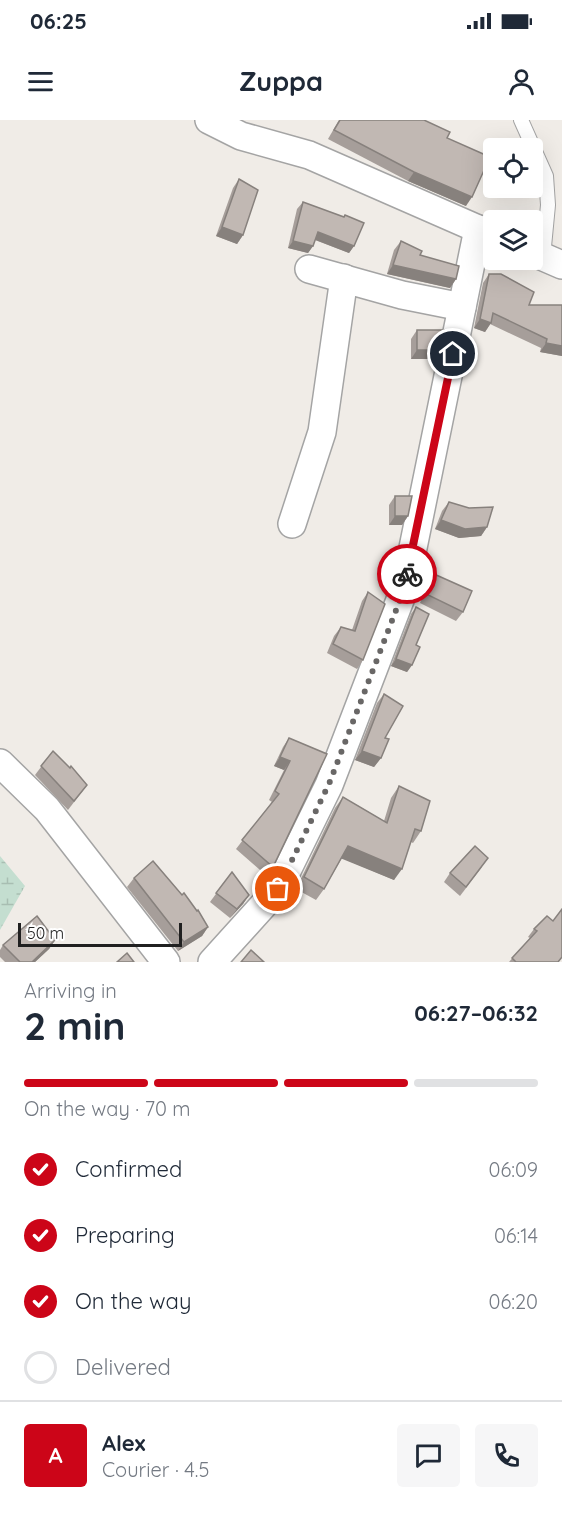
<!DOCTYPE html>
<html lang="en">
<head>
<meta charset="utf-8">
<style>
  body { margin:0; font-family:Quicksand,sans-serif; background:#f6f6f7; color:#1f2937; height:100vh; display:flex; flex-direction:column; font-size:22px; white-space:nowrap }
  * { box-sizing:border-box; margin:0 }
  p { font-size:20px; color:#747a83 }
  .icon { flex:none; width:33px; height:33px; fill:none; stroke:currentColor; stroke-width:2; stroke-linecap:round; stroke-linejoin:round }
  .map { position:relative; height:842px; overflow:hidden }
  .panel { display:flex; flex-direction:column; background:#fff; flex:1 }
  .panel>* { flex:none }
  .controls { position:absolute; left:483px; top:18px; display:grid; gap:12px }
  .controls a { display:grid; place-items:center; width:60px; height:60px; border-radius:6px; background:#fff; box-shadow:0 6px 24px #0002; font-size:30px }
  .scale { position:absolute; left:18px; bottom:15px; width:164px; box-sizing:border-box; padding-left:6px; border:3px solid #202020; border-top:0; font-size:16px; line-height:21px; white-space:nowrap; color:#202020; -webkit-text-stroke:4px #fff; paint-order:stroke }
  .pin { position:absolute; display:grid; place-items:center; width:51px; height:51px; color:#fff; margin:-26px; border:3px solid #fff; border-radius:50%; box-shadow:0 2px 6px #0007 }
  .courier { position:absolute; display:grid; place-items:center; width:60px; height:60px; margin:-30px; border:4px solid #cc0518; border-radius:50%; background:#fff; color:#222; box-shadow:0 2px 8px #0007 }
  .head em { font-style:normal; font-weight:700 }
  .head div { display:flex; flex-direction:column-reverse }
  .head { display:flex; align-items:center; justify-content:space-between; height:102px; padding:0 24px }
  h1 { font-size:39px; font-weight:700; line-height:45px }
  .bar { display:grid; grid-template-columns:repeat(4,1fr); gap:9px 6px; align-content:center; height:72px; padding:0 24px }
  .bar i { height:8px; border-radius:4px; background:#e0e1e3 }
  .bar .on { background:#cc0518 }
  .bar p { grid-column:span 4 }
  .line { display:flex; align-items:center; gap:15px; padding:0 24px; border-top:2px solid #e0e1e3 }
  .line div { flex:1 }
  .round { display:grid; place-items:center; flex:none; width:63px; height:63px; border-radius:6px; background:#f6f6f7 }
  ol { padding:0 24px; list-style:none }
  li { display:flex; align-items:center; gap:18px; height:66px }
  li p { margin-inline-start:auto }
  li .icon { padding:6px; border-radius:50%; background:#cc0518; color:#fff; stroke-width:4 }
  li:last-child { color:#747a83 }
  li i { width:33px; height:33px; border:3px solid #e0e1e3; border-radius:50% }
  .status { display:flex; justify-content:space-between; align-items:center; height:42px; padding:0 30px; background:#fff; direction:ltr }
  .status svg { height:16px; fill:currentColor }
  header { display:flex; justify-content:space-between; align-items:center; height:78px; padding:0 24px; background:#fff; font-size:27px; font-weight:700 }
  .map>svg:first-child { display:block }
</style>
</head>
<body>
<div class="status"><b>06:25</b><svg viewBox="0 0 49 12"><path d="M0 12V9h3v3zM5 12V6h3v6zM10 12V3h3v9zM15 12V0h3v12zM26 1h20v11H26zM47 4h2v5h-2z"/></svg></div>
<header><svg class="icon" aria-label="menu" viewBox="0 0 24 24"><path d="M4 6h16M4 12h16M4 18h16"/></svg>Zuppa<svg class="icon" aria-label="person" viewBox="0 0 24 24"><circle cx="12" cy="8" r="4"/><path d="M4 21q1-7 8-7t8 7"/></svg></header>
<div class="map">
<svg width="562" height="842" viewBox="0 0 562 842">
  <defs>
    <pattern id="wetland-marsh" width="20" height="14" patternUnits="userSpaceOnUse" patternTransform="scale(1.5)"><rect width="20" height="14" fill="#c4ded0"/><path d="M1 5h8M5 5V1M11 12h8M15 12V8" fill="none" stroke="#a8beb2"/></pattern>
  </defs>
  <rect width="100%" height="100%" fill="#f0ece7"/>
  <polygon fill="url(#wetland-marsh)" points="0,736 25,766 0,810"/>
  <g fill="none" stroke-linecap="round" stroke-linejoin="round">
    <defs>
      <polyline id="lane" points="521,0 546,56 548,85 543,137"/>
      <g id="street">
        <polyline points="209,0 241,16 309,35 494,116"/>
        <polyline points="532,132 562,145"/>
        <polyline points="309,149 402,175 462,187"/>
        <polyline points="292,404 322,312 344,158"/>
        <polyline points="0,643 47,689 166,842"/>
        <polyline points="212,842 278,769 329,665 405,467 478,109"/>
      </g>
    </defs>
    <use href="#lane" stroke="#a4a4a4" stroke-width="16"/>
    <use href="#street" stroke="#a4a4a4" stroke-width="30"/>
    <use href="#lane" stroke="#fff" stroke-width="14"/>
    <use href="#street" stroke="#fff" stroke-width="27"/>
  </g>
  <g fill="#a69e9a">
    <polygon points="339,0 424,0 447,18 466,86 408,61 328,19"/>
    <polygon points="239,59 243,115 237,124 216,116 233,68"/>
    <polygon points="303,82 354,126 349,133 315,120 313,126 308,133 288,128 297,89"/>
    <polygon points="401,121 456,159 450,168 387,154 394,130"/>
    <polygon points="489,154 529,185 562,185 562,236 540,232 541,228 490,204 485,212 474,208 483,163"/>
    <polygon points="417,210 442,230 435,239 411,239 411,219"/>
    <polygon points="395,376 408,396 402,405 389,405 389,385"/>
    <polygon points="449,382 487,407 481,416 459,418 435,409 442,391"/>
    <polygon points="434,454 463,492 456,501 420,483 428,463"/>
    <polygon points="368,472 363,540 357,549 327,533 334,516 341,507 352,510 362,481"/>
    <polygon points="416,487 416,525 412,545 407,552 391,546 411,494"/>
    <polygon points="384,574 385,618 381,638 374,647 355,640 377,583"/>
    <polygon points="289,618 327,634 273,747 267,756 236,729 272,682 269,680 284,650 274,646 283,627"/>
    <polygon points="53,631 87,665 68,690 35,655"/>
    <polygon points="399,666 421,711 413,723 411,722 394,760 342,738 324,769 316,780 296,769 335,688 343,677 384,701 391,678"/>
    <polygon points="482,747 460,776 444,762 450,753"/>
    <polygon points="232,752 249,775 243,784 230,798 210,782"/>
    <polygon points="134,758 208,807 202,816 178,831 127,767"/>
    <polygon points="553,801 559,842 509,842 530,818 528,817 534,809"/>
    <polygon points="55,820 49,829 35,842 5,842 0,837 0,830 3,825"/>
  </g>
  <g fill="#87817d">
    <polygon points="414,52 472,77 466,86 408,61"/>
    <polygon points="222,107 243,115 237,124 216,116"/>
    <polygon points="318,112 354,126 349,133 313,119"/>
    <polygon points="293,121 313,126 308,133 288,128"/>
    <polygon points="393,145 456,159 450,168 387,154"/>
    <polygon points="480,199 491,203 485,212 474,208"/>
    <polygon points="546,223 562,226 562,236 540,232"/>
    <polygon points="417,230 442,230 435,239 411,239"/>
    <polygon points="395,396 408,396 402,405 389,405"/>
    <polygon points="441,400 487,407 481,416 459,418 435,409"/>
    <polygon points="396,539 412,545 407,552 391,546"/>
    <polygon points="362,631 381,638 374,647 355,640"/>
    <polygon points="280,637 290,641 284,650 274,646"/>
    <polygon points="348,726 402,749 394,760 340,738"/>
    <polygon points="249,775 243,784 230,798 237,789"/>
    <polygon points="208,807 202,816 178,831 184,822"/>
    <polygon points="55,820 49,829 35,842 32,842"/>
  </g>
  <g fill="#c1b8b3" stroke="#87817d" stroke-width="1.5">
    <polygon points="340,0 424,0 450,12 447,18 490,37 472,77 414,52 334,10"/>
    <polygon points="239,59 258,70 243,115 222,107"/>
    <polygon points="303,82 344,97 345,95 364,103 354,126 318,112 313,126 293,121"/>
    <polygon points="401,121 422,131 420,135 459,146 456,159 393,145"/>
    <polygon points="489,154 501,154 534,172 529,185 562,185 562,226 546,223 547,219 493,193 491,203 480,199"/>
    <polygon points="417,210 446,210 442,230 417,230"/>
    <polygon points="395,376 412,376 408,396 395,396"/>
    <polygon points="449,382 469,388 493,387 487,407 465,409 441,400"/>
    <polygon points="434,454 472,471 463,492 426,474"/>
    <polygon points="368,472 385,484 363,540 333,524 341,507 355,511"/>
    <polygon points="416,487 429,494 416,525 420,527 412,545 396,539"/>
    <polygon points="384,574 403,586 385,618 389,619 381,638 362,631"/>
    <polygon points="289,618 327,634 273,747 242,720 279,674 275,671 290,641 280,637"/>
    <polygon points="53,631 70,648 71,646 87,665 74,681 41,646"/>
    <polygon points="399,666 430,681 421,711 415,709 402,749 348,726 324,769 304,757 343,677 387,703"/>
    <polygon points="475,726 488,738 466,767 450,753"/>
    <polygon points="153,741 182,775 184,773 197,791 198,790 208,807 184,822 134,758"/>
    <polygon points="232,752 249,775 237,789 216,773"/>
    <polygon points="562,789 562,837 558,842 516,842 512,838 537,811 534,809 547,796 553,801"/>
    <polygon points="37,796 55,820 32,842 20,842 3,825"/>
    <polygon points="251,830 264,842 241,842"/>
    <polygon points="127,833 134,842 117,842"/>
  </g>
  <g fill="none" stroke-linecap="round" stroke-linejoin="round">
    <polyline stroke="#696766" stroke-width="6" stroke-dasharray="0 10.8" points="278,769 329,664 405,467 407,454"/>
    <polyline stroke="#cc0518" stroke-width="8" points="407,454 453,234"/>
  </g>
</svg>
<div class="controls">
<a><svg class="icon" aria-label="locate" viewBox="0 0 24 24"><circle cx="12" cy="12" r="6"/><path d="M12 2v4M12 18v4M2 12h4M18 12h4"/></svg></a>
<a><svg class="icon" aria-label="layers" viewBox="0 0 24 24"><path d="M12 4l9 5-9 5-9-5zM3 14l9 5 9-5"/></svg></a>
</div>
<div class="scale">50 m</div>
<div class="pin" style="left:278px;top:769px;background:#ea580c"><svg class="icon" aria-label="bag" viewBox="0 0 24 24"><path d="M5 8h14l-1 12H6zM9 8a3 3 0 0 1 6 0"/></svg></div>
<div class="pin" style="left:453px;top:234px;background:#1f2937"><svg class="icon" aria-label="home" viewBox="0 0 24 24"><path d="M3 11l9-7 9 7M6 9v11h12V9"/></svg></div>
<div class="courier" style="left:407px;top:454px"><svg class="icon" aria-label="bike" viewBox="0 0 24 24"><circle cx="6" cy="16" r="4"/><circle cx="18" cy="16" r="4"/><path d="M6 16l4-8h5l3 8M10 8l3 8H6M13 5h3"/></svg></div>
</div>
<section class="panel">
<div class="head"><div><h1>2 min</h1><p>Arriving in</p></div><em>06:27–06:32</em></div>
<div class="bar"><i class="on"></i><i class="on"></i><i class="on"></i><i></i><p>On the way · 70 m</p></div>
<ol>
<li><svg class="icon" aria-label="check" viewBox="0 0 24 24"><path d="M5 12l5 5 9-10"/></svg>Confirmed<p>06:09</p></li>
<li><svg class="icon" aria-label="check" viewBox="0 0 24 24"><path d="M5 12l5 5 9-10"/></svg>Preparing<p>06:14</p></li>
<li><svg class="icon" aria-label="check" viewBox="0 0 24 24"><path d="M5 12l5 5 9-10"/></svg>On the way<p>06:20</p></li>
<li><i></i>Delivered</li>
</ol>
<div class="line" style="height:108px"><b class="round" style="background:#cc0518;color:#fff">A</b><div><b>Alex</b><p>Courier · 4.5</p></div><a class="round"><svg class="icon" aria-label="chat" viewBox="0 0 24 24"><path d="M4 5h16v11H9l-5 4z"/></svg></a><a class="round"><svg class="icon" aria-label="phone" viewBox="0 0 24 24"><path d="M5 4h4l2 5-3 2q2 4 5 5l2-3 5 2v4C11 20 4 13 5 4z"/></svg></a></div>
</section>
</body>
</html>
